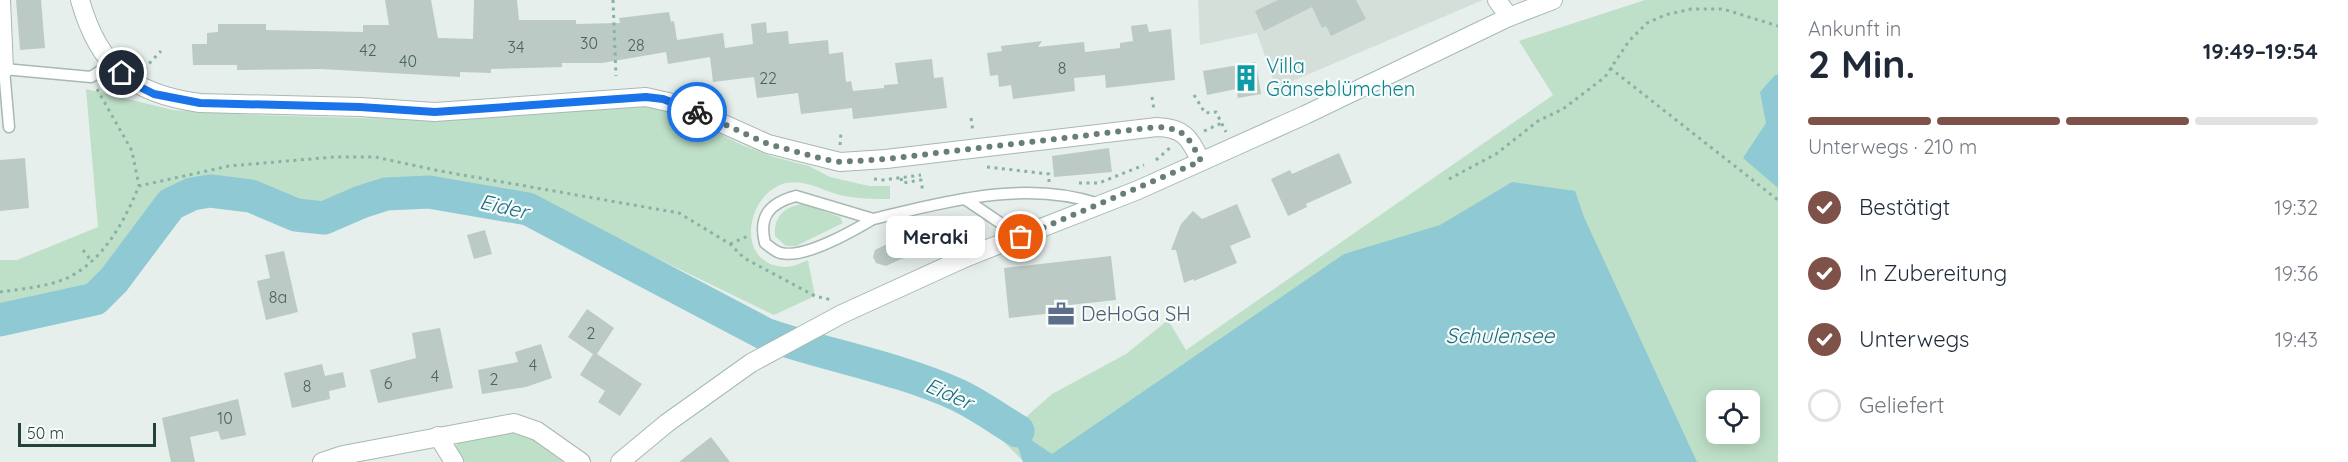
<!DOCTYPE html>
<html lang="de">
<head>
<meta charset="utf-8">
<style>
  body { margin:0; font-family:Quicksand,sans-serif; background:#f2f2f3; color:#1f2937; height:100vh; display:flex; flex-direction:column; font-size:22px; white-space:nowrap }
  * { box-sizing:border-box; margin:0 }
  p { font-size:20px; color:#747a83 }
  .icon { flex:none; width:33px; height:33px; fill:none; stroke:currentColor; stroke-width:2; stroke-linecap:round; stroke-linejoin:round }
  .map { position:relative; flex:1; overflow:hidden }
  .sheet { display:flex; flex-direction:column; background:#fff; width:570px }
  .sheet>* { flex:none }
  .controls { position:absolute; left:1706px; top:390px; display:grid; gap:12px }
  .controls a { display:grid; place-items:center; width:54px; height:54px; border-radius:9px; background:#fff; box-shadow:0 3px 15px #0003; font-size:30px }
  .scale { position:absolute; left:18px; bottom:15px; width:138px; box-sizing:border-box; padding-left:6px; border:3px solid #24423a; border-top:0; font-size:16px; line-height:21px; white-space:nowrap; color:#24423a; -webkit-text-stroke:4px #f7fbf9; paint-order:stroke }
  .pin { position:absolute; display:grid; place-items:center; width:51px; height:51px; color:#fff; margin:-26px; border:3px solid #fff; border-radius:50%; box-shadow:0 2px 6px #0007 }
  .courier { position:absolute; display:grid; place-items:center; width:60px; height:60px; margin:-30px; border:4px solid #1a73e8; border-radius:50%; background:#fff; color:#222; box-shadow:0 2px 8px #0007 }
  .bubble { position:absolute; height:42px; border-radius:9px; background:#fff; box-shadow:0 3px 15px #0003; font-size:20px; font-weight:700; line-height:42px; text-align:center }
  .headline em { font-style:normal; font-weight:700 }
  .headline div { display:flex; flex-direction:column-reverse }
  .headline { display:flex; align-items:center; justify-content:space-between; height:102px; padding:0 30px }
  h1 { font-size:39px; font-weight:700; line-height:45px }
  .bar { display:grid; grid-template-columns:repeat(4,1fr); gap:9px 6px; align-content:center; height:72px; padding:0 30px }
  .bar i { height:8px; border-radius:4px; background:#e0e1e3 }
  .bar .active { background:#7f5249 }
  .bar p { grid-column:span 4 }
  ol { padding:0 30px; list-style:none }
  li { display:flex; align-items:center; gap:18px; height:66px }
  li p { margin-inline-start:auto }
  li .icon { padding:6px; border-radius:50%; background:#7f5249; color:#fff; stroke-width:4 }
  li:last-child { color:#747a83 }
  li i { width:33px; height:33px; border:3px solid #e0e1e3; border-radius:50% }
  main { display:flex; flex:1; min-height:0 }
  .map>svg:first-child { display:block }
</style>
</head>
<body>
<main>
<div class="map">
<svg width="1778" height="462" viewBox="0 0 1778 462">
  <rect width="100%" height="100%" fill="#e6efeb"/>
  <polygon fill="#d4dfda" points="1198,0 1483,0 1276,88 1257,33 1200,45"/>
  <g fill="#bfe0c8" fill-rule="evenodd">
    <path d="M1645,0H1778V462H1024L1001,439L1052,394L1126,354L1168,320L1186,350L1553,95L1519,41ZM1716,400H1749V434H1716Z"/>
    <path d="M86,89L173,110L257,115L434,120L516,116L622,106L652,107L678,113L742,145L774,157L809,166L830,177L869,186H890V199C874,199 856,199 840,195C821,190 806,179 786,183C745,193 734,266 786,267C793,267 801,263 808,260L815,296L774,315L533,198L394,180L325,207L299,203L253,182L215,178L188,185L158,198L100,281L31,304L0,308V260H17L98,227Z"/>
    <path d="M803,204L840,217L843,223L796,246H786L775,236C773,217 785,206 803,204Z"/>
    <polygon points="504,430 529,435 567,462 465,462 455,455 455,447 461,439"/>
  </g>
  <g fill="#8ec9d4">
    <polygon points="1775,75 1778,75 1778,188 1743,158 1766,123 1760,92"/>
    <polygon points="1512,182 1575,191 1584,217 1697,462 1023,462 1014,435 1018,431 1052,454 1344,254 1440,225"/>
  </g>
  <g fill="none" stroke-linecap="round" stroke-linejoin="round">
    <path stroke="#8ec9d4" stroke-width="33" d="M0,320L95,299L114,280L171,204L192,194L210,191L251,196L296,215L324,218L361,202L386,194L429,192L528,209L765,334C829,356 896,367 958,395C979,405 998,419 1018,431"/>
  </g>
  <g fill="#bbcac4">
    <polygon points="16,0 41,0 45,48 20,50"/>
    <polygon points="385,0 431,0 438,38 441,38 473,39 474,0 517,0 519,20 576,20 576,24 620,23 619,18 669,12 671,22 674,21 677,40 723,33 725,48 753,44 751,24 766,22 767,33 788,31 789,44 828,40 829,54 843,52 846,82 851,81 853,91 884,88 884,85 898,84 895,63 932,59 934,78 943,77 947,108 853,119 852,108 801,114 798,93 757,98 754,77 713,82 710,57 668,64 666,52 602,63 562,63 562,67 491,69 491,73 460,72 460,77 321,69 237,70 237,65 193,65 192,44 207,44 207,33 218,32 218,24 266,24 266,30 363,32 363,25 389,25"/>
    <polygon points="1278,0 1356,0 1366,19 1331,36 1326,26 1322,28 1312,7 1264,31 1255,11"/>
    <polygon points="1147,24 1149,32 1171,29 1175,80 1106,88 1105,75 1074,78 1075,91 1013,99 1011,85 999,87 998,75 990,76 987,53 1002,51 1001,46 1042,41 1038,47 1084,42 1085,52 1120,48 1120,43 1133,41 1131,26"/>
    <polygon points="1256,62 1261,94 1238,98 1236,89 1207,95 1203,71"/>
    <polygon points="1109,148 1112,172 1054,177 1052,156"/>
    <polygon points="1339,153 1352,183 1306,204 1307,207 1288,216 1271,179 1290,170 1292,174"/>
    <polygon points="25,158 29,208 0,211 0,160"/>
    <polygon points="1237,204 1251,237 1230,246 1237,263 1194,281 1193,279 1184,283 1176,250 1171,250 1181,224 1193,211 1202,219"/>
    <polygon points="485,230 492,254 474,259 467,235"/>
    <polygon points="901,237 911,240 914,247 912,254 886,266 876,263 873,257 875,250"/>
    <polygon points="284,251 298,312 266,320 257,281 270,278 265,255"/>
    <polygon points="1111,256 1116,300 1070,305 1071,317 1054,318 1053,313 1009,318 1004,268"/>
    <polygon points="587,309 614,328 597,354 642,384 620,416 598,402 605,391 580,375 593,354 568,337"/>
    <polygon points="440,328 453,388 378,403 370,370 416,358 412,333"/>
    <polygon points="541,344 552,378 526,387 482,394 478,370 518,362 515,352"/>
    <polygon points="322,364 325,376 343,372 346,387 329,391 330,399 292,408 284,373"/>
    <polygon points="238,399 246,435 221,440 218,431 190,437 195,462 171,462 162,418"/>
    <polygon points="711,437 730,462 679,462"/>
  </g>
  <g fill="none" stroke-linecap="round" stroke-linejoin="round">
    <defs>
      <g id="lane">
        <polyline points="9,127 4,69 91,77 111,64"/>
        <path d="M796,196L873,219C853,231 804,259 781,253C775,252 769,246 765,243C758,216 770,203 796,196Z"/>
        <polyline points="965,199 1021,237"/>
        <path d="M873,219C947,202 1025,179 1099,204"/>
      </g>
      <g id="street">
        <polyline points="1,0 4,69"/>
        <path d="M80,0C99,67 132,94 200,103L360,107L435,112L646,97L681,105L768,144L840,162L886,159L1157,127C1185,128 1189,138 1201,161"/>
        <polyline points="1497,0 1509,17"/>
        <polyline points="438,436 454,462"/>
        <polyline points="322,462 343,455 514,423 537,431 581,462"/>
      </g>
      <polyline id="secondary" points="620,462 667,423 751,363 842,314 967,257 1138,190 1305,115 1509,17 1553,0"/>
    </defs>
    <use href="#lane" stroke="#a8b8b2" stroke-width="13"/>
    <use href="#street" stroke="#a8b8b2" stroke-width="20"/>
    <use href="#secondary" stroke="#a4bbb3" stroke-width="20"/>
    <g stroke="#86b3a5" stroke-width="3" stroke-dasharray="3 4.5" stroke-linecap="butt">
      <polyline points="613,0 616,76"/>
      <polyline points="1610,68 1778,200"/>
      <polyline points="144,69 161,51"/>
      <polyline points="97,89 132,151 139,186"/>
      <polyline points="1194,95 1205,113 1216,112 1226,132"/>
      <polyline points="1152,97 1154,110"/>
      <polyline points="971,118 973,132"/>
      <polyline points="1204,131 1222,123"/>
      <polyline points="840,145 841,132"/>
      <polyline points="1156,160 1171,147"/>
      <polyline points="987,167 1049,174 1049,182"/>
      <polyline points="901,178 902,183 921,180 923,193"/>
      <polyline points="874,179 883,180 921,175"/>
      <polyline points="1449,179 1496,154 1538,121 1563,109 1605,77 1629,41 1647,23 1665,15 1691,9 1723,9 1778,26"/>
      <polyline points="1079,183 1099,183 1144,165"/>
      <polyline points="935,236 976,223"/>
      <polyline points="730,244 750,235"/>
      <polyline points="83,250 92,262"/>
      <path d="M0,292C21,289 45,287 65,279C103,262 124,222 139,186L229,166L334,157H375L440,171L679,213L730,244L744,258L815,296L832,300"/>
    </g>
    <use href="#lane" stroke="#fff" stroke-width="10"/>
    <use href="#street" stroke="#fff" stroke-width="18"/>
    <use href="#secondary" stroke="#fff" stroke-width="18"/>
  </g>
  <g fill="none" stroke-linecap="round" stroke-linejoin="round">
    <path stroke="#687f78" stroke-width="6" stroke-dasharray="0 10.8" d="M697,112L768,144L823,159L840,162L886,159L1157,127C1185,128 1189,138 1201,161L1021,237"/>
    <polyline stroke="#1a73e8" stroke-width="8" points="122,73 132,83 154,94 200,103 360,107 435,112 646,97 663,99 697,112"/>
  </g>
  <defs>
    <symbol id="building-bare" viewBox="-9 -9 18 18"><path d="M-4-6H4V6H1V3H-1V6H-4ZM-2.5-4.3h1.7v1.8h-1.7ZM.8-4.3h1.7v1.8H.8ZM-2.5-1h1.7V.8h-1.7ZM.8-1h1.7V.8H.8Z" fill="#0f9aa8" stroke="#f7fbf9" stroke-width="2.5" paint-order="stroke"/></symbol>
    <symbol id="office-bare" viewBox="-9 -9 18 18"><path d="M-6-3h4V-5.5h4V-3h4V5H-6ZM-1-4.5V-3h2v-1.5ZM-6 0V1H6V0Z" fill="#5c6f8a" stroke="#f7fbf9" stroke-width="2.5" paint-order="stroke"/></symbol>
  </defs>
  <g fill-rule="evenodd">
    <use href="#building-bare" x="1227" y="59" width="38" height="38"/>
    <use href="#office-bare" x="1042" y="295" width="38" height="38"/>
  </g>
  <g text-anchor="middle" stroke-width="4.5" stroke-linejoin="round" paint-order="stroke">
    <g font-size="16" fill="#4a645c">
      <text x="589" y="49">30</text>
      <text x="636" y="51">28</text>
      <text x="516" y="53">34</text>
      <text x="368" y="56">42</text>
      <text x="408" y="67">40</text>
      <text x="1062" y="74">8</text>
      <text x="768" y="84">22</text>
      <text x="278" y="303">8a</text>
      <text x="591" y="339">2</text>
      <text x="533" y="371">4</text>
      <text x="435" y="382">4</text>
      <text x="494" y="385">2</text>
      <text x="388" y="389">6</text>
      <text x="307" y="392">8</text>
      <text x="225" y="424">10</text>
    </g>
    <g font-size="20" fill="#0d838f" stroke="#f7fbf9" text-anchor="start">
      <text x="1266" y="73">Villa<tspan x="1266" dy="23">Gänseblümchen</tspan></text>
    </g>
    <g font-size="20" fill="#4e5e75" stroke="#f7fbf9" text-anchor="start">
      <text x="1081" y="321">DeHoGa SH</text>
    </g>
    <g font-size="21" font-style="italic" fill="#1c6f80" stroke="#f7fbf9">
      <text transform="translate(504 207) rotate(13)" y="7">Eider</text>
      <text x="1500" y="343">Schulensee</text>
      <text transform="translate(949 394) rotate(24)" y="7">Eider</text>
    </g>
  </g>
</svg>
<div class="controls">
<a><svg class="icon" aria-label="locate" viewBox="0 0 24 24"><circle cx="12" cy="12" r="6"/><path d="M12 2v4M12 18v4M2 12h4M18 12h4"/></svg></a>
</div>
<div class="scale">50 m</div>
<div class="pin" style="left:1021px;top:237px;background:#ea580c"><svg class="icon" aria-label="bag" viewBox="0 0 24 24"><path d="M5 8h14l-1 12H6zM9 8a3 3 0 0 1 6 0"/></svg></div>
<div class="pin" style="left:122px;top:73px;background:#1f2937"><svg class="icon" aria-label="home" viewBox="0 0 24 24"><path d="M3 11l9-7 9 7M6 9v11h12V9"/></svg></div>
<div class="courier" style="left:697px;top:112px"><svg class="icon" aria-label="bike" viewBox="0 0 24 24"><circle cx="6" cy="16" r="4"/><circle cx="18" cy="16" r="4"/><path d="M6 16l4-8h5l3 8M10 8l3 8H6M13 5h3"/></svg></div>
<div class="bubble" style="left:886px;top:216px;width:99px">Meraki</div>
</div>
<section class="sheet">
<div class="headline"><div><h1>2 Min.</h1><p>Ankunft in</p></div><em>19:49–19:54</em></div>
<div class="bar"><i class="active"></i><i class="active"></i><i class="active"></i><i></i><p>Unterwegs · 210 m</p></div>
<ol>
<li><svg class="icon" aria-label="check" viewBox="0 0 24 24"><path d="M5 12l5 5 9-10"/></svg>Bestätigt<p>19:32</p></li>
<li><svg class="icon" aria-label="check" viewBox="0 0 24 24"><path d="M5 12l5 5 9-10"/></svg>In Zubereitung<p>19:36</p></li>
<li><svg class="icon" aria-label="check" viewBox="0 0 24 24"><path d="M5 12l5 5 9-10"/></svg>Unterwegs<p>19:43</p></li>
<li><i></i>Geliefert</li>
</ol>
</section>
</main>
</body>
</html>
